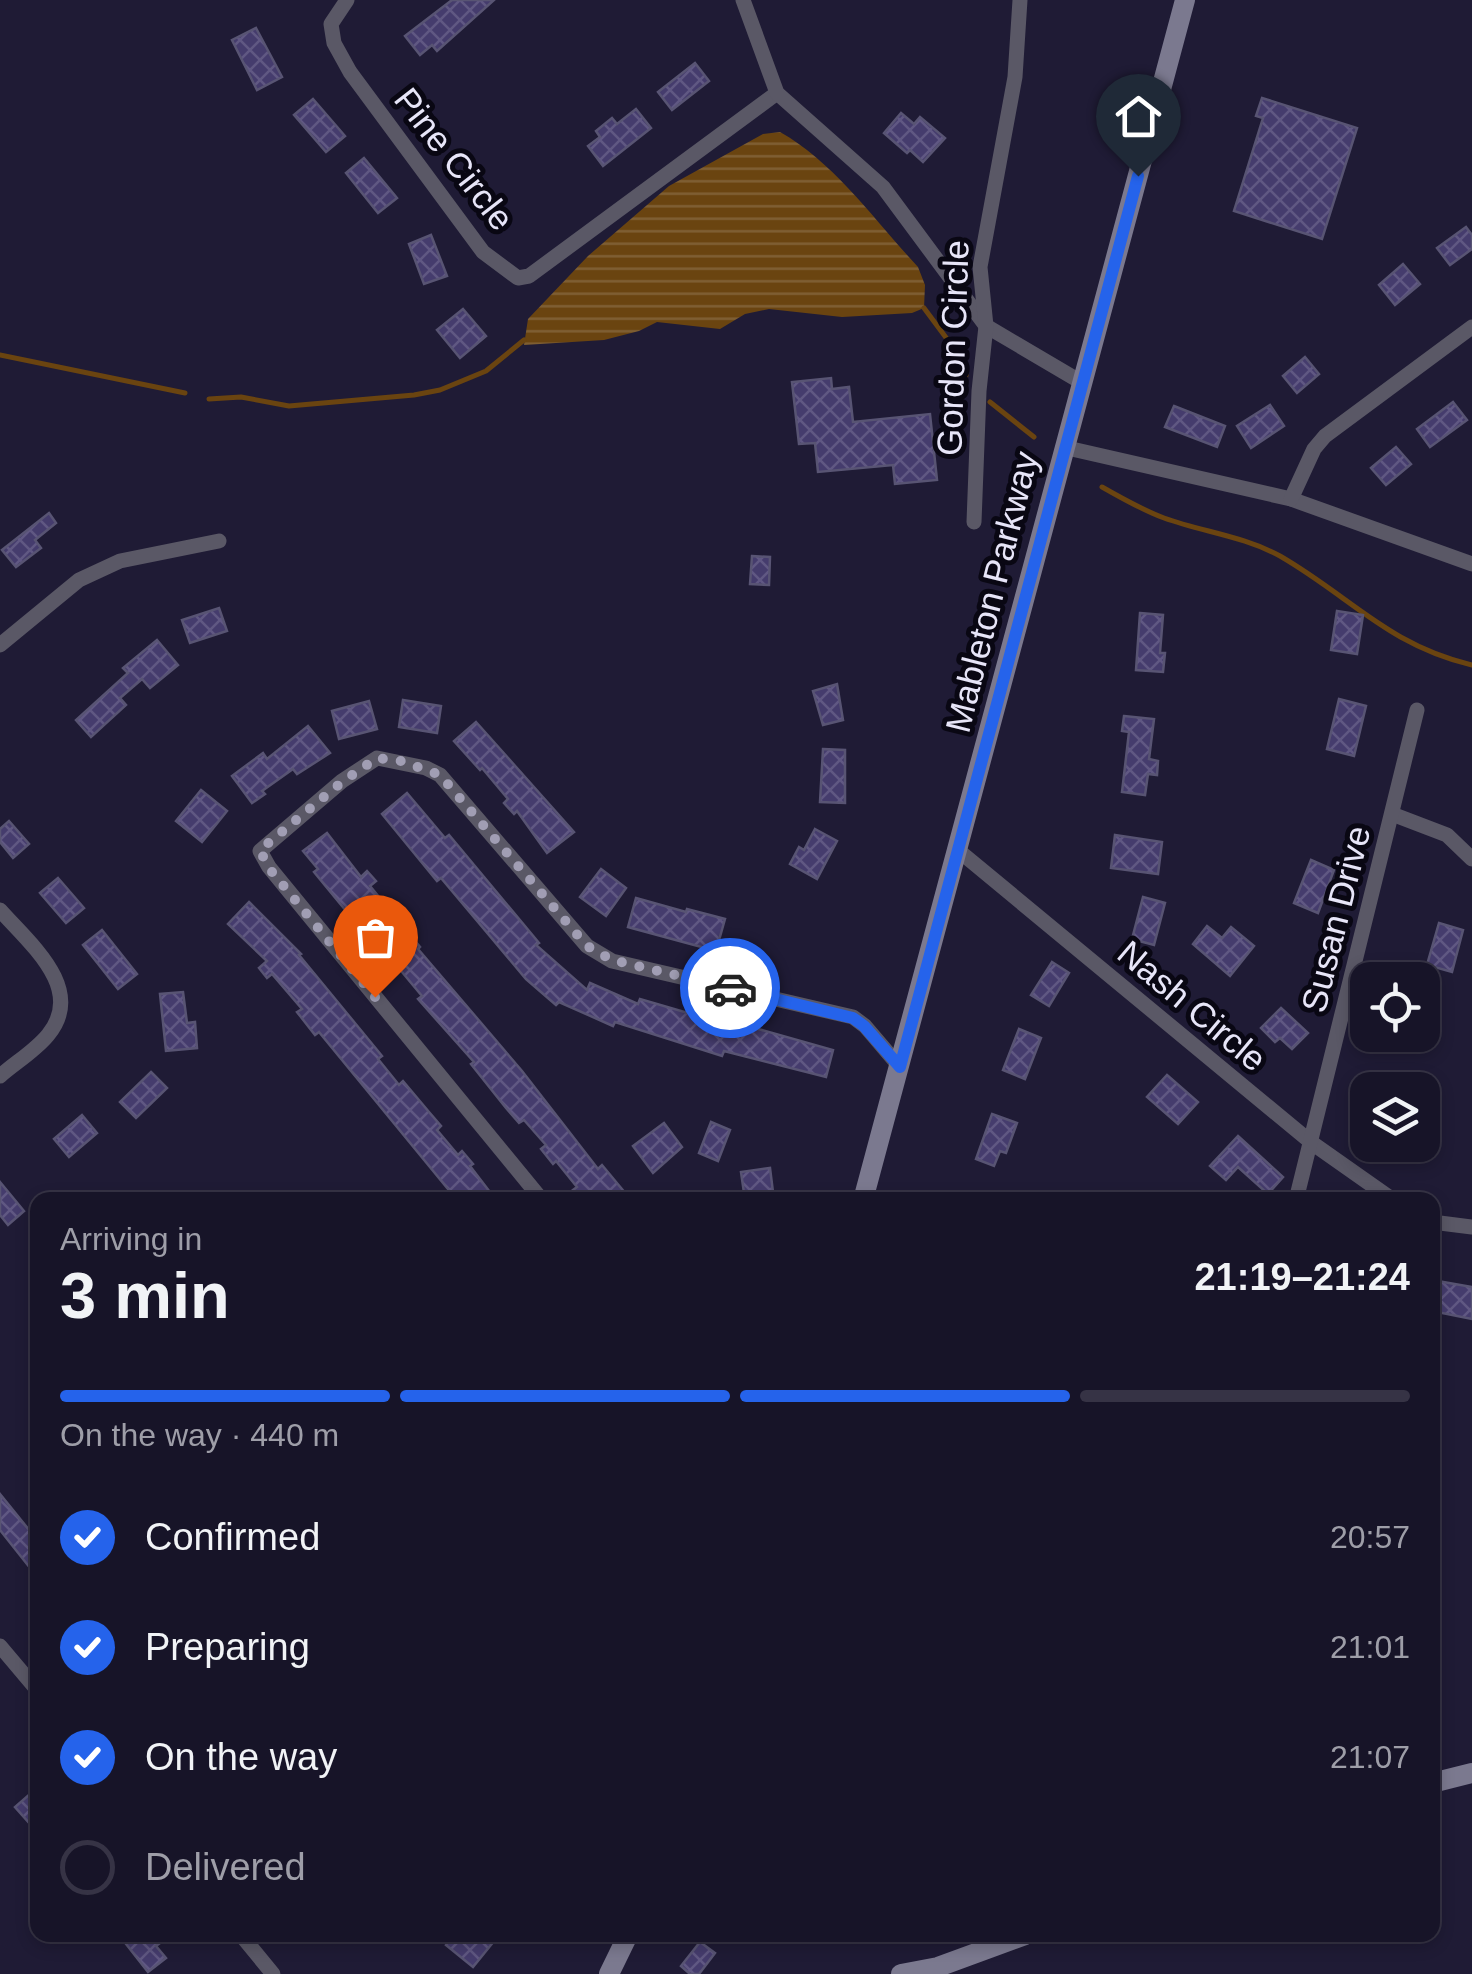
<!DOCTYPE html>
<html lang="en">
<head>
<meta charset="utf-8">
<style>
  body { margin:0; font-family:Arial,sans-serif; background:#242134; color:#f1f3f6; height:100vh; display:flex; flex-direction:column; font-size:38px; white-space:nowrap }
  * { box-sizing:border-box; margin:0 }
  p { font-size:32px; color:#9e9ea8 }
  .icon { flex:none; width:55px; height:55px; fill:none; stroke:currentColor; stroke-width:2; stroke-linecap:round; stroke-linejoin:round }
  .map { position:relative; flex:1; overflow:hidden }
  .panel { position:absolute; left:30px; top:1192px; width:1410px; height:750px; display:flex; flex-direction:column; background:#171428; border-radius:20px; box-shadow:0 5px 15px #0003,0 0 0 2px #363345 }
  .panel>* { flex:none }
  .controls { position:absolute; left:1350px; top:962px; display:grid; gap:20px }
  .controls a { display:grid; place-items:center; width:90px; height:90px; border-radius:20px; background:#171428; box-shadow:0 5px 15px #0003,0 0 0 2px #363345; font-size:50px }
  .pin { position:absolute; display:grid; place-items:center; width:85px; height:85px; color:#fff; margin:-102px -42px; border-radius:50% 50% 50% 0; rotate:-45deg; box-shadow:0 0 10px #0007 }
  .pin .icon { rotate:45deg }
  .courier { position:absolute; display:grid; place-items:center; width:100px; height:100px; margin:-50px; border:8px solid #2563eb; border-radius:50%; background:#fff; color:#222; box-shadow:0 2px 12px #0007 }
  .overview em { font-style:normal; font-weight:700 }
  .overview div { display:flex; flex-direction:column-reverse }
  .overview { display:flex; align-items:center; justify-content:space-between; height:170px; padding:0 30px }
  h1 { font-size:65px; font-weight:700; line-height:75px }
  .bar { display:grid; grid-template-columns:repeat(4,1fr); gap:15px 10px; align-content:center; height:120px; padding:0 30px }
  .bar i { height:12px; border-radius:8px; background:#363345 }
  .bar .active { background:#2563eb }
  .bar p { grid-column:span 4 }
  ol { padding:0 30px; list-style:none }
  li { display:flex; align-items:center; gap:30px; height:110px }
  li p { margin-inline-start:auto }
  li .icon { padding:10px; border-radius:50%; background:#2563eb; color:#fff; stroke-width:4 }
  li:last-child { color:#9e9ea8 }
  li i { width:55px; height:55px; border:5px solid #363345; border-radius:50% }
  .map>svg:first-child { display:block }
</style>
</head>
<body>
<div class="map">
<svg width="1472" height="1974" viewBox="0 0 1472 1974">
  <defs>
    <pattern id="water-rules" width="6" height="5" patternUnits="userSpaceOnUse" patternTransform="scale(2.5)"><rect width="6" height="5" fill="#6a4410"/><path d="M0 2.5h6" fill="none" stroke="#7f5f34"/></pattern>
    <pattern id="building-cross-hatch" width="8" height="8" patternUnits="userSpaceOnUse" patternTransform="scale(2.5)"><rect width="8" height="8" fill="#453c6d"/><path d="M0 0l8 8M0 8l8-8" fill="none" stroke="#605883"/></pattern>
  </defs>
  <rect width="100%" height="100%" fill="#1f1b35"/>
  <path fill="url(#water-rules)" d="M780,132C835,163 876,222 918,267L925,285L924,308L912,313L842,317L769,309L745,314L720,329L657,322L639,331L604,340L524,345L528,319L588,256L669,186L763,134Z"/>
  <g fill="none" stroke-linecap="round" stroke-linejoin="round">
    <g stroke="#6a4410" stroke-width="5">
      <polyline points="924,308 950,343 966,375"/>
      <polyline points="0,355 185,393"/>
      <polyline points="209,399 241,397 289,406 414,395 440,390 486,371 524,340"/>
      <polyline points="990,402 1034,437"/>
      <path d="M1102,487C1122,498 1142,510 1164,518C1203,532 1243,536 1280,556C1351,597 1388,645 1472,665"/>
    </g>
  </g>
  <g fill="url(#building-cross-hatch)" stroke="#585473" stroke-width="2.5">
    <polygon points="452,0 494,0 437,51 432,45 420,55 405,36"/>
    <polygon points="256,28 282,77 257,90 232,40"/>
    <polygon points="695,63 709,81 672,110 658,92"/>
    <polygon points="1262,98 1357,128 1322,239 1234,211 1263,118 1256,116"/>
    <polygon points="313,99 345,136 326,152 294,115"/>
    <polygon points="636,109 651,128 603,166 588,146 600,137 596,131 612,118 617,124"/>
    <polygon points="901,113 914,124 920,117 945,138 923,162 910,150 907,153 884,133"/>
    <polygon points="364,158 397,198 378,213 346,173"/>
    <polygon points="1466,227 1472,235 1472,249 1450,265 1437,248"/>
    <polygon points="431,235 447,276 424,284 409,244"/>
    <polygon points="1403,264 1420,284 1395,305 1379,285"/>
    <polygon points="463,309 486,336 460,358 437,330"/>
    <polygon points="1305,357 1319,374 1297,393 1283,376"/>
    <polygon points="831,378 832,389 849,387 853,422 930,414 937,480 895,484 893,465 818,472 815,443 799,444 792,382"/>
    <polygon points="1453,402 1467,420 1430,447 1417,429"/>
    <polygon points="1270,405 1284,426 1251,448 1237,426"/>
    <polygon points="1174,406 1225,426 1217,447 1165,427"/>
    <polygon points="1396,447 1411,464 1386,485 1371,468"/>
    <polygon points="49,513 56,523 35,540 41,548 16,567 2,550"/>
    <polygon points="752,556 770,557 769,585 750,584"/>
    <polygon points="219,608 227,631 190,643 182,620"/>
    <polygon points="1337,611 1363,615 1357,654 1331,650"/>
    <polygon points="1140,613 1163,615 1160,653 1165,653 1163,672 1136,670"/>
    <polygon points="157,640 178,665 150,688 142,679 120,698 126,705 91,737 76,720 128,673 123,668"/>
    <polygon points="837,684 843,720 823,725 813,691"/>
    <polygon points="1339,699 1366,706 1354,756 1327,749"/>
    <polygon points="403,700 441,706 437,733 399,727"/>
    <polygon points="369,701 377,729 339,739 332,711"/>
    <polygon points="1124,716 1154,719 1149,759 1158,761 1157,775 1148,774 1145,795 1122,792 1129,732 1122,731"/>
    <polygon points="476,722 574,832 547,853 517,811 514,814 504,803 508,799 482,768 480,770 454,741"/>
    <polygon points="308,726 330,753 297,774 293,769 262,791 265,794 252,803 232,776 263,753 267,759"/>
    <polygon points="823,749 845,750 845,803 820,802"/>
    <polygon points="201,790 227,811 202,842 176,821"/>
    <polygon points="407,793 445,838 449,835 539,943 536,945 587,990 590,983 638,1004 640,999 743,1029 744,1025 833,1050 826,1077 724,1051 722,1056 615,1022 613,1026 559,1002 556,1005 526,979 441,878 437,881 382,814"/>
    <polygon points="9,821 29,844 13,858 0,842 0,829"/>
    <polygon points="815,829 837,841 817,879 790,864 799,847 804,850"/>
    <polygon points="327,833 361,877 367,871 376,881 370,886 420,947 418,949 522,1071 598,1169 602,1165 631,1200 582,1200 573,1190 577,1187 556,1161 553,1164 541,1149 546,1145 524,1120 519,1123 506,1108 471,1064 474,1062 418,999 422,996 397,966 394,969 383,956 387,953 363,925 360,928 314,872 318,869 303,851"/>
    <polygon points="1115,835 1162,842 1158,874 1111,868"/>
    <polygon points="1311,860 1334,870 1318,913 1294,903"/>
    <polygon points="601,869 626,888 606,916 580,897"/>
    <polygon points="58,878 84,908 66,923 40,893"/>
    <polygon points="1143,897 1165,903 1154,945 1132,939"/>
    <polygon points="636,898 686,912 687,909 725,919 716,951 628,927"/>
    <polygon points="249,902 301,954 299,955 382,1056 378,1059 399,1085 403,1081 429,1112 441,1126 437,1130 458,1155 462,1151 473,1164 470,1166 496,1200 457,1200 319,1032 315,1035 297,1012 302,1009 272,974 267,978 259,968 267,961 228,924"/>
    <polygon points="1439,923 1463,930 1452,972 1427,965"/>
    <polygon points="1207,926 1222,938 1231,927 1254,946 1230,976 1193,944"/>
    <polygon points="102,930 137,974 118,989 83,945"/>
    <polygon points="1052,962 1069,973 1049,1006 1031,995"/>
    <polygon points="183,992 187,1023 195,1022 197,1048 166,1051 160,994"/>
    <polygon points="1281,1008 1308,1033 1292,1049 1280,1038 1275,1042 1261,1028"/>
    <polygon points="1019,1029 1041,1038 1025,1079 1003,1070"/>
    <polygon points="151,1072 167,1088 136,1118 120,1102"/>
    <polygon points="1167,1075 1198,1102 1178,1124 1147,1097"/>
    <polygon points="992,1114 1017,1123 1006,1153 1000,1151 994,1166 976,1159"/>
    <polygon points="82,1115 97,1133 69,1157 54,1139"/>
    <polygon points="711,1122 730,1130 718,1161 699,1153"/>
    <polygon points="664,1123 682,1147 653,1173 633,1146"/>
    <polygon points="1238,1136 1283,1177 1268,1194 1238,1167 1226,1180 1210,1166"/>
    <polygon points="770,1168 774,1200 745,1200 741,1172"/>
    <polygon points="0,1182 24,1211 8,1225 0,1215"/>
    <polygon points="1432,1280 1472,1287 1472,1319 1432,1311"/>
    <polygon points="0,1494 38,1541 38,1578 0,1530"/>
    <polygon points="38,1787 38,1833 15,1807"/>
    <polygon points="119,1935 171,1935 156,1946 166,1958 148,1972"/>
    <polygon points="454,1935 499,1935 473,1967 446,1945"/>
    <polygon points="700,1942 715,1953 699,1974 690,1974 681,1966"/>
  </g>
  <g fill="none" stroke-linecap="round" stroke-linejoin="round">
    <g stroke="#5a5866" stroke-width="15">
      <polyline points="347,0 331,24 334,43 350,72 483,252 518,278 529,276 777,93"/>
      <polyline points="743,0 777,93 883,187 986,326 1081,382"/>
      <polyline points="1063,447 1291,499 1472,564"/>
      <polyline points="1291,499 1314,449 1325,436 1472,327"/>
      <polyline points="974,522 979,391 986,326 980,267 1015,77 1020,0"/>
      <polyline points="0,645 79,580 120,561 219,541"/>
      <polyline points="1392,814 1447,835 1472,859"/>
      <polyline points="959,851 1312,1143 1393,1200"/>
      <path d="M0,910C30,944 86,989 48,1035C35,1051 16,1062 0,1076"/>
      <polyline points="542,1200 269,867 260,851 342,781 377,758 426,768 440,775 587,946 612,961 853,1017 865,1026 900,1067"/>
      <polyline points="1296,1200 1417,710"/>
      <polyline points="1432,1222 1472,1227"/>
      <polyline points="0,1646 38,1691"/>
      <polyline points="241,1935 273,1974"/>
    </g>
    <g stroke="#7b798f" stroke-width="20">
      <polyline points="863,1200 1185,0"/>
      <polyline points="1432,1783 1472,1773"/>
      <polyline points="609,1974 628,1935"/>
      <polyline points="901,1974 938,1967 1025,1935"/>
    </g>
  </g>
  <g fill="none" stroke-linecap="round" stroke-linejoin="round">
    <polyline stroke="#a19eb4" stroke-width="10" stroke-dasharray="0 18" points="375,997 268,867 260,850 342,782 377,758 401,761 440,775 587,946 612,960 730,988"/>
    <polyline stroke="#2563eb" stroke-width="12" points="730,988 853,1018 864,1026 900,1067 1138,176"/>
  </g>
  <g text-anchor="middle" stroke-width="10" stroke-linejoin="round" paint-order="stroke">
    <g font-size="35" fill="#e7e5f8" stroke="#090713">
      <text transform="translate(454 159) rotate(52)" y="12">Pine Circle</text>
      <text transform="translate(953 348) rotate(-88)" y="12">Gordon Circle</text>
      <text transform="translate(992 592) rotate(-76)" y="12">Mableton Parkway</text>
      <text transform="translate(1336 919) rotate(-76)" y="12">Susan Drive</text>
      <text transform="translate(1192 1006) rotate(40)" y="12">Nash Circle</text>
    </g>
  </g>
</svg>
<div class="controls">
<a><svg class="icon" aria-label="locate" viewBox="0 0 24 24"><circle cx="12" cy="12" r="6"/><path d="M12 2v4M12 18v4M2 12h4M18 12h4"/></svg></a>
<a><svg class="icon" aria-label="layers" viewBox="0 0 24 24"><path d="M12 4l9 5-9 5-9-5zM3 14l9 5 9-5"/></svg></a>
</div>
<div class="pin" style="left:375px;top:997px;background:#ea580c"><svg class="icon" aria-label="bag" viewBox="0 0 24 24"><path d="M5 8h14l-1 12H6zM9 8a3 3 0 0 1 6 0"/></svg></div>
<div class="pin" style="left:1138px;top:176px;background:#1f2937"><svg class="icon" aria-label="home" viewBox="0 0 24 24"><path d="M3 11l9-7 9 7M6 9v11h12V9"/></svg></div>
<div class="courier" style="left:730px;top:988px"><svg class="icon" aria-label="car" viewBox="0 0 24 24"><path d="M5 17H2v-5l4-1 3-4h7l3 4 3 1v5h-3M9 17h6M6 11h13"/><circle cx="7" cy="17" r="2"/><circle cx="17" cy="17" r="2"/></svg></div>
<section class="panel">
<div class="overview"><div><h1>3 min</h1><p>Arriving in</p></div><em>21:19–21:24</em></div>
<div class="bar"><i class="active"></i><i class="active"></i><i class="active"></i><i></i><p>On the way · 440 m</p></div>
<ol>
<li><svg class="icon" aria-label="check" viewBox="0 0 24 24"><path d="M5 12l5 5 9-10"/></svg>Confirmed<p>20:57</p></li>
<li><svg class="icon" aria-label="check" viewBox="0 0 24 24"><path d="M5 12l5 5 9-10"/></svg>Preparing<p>21:01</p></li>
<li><svg class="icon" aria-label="check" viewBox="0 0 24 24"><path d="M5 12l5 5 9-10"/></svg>On the way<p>21:07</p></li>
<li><i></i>Delivered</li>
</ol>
</section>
</div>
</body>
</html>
